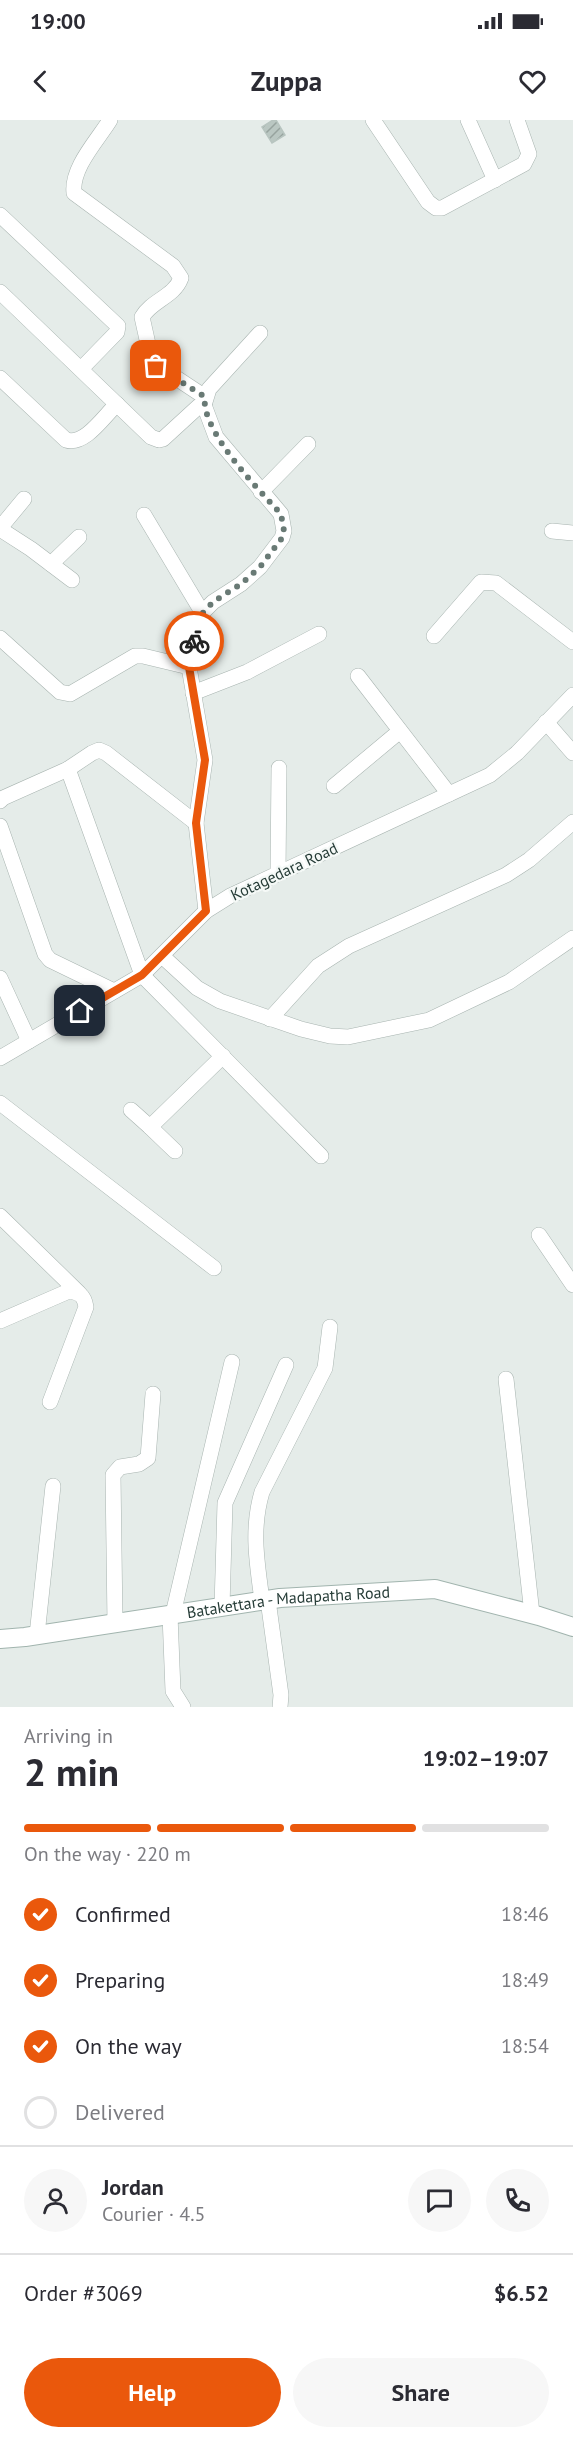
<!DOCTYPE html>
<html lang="en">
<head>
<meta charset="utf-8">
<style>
  body { margin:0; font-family:"PT Sans",sans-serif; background:#f7f7f7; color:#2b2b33; height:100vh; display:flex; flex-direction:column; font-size:22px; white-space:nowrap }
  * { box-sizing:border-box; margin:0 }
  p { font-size:20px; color:#7c7c81 }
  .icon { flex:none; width:33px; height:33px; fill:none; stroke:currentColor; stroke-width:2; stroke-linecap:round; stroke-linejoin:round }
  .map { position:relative; height:1587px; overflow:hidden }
  .sheet { display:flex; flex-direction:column; background:#fff; flex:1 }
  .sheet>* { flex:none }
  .pin { position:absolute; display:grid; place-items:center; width:51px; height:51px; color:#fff; margin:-26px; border-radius:12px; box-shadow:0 3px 9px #0006 }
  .courier { position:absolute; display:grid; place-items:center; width:60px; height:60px; margin:-30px; border:4px solid #ea580c; border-radius:50%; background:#fff; color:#222; box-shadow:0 2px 8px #0007 }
  .overview em { font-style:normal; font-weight:700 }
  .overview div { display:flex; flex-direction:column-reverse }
  .overview { display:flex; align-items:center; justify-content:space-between; height:102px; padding:0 24px }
  h1 { font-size:39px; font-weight:700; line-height:45px }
  .bar { display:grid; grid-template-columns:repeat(4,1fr); gap:9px 6px; align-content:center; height:72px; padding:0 24px }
  .bar i { height:8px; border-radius:4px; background:#e1e1e2 }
  .bar .on { background:#ea580c }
  .bar p { grid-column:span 4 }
  .line { display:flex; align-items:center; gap:15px; padding:0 24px; border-top:2px solid #e1e1e2 }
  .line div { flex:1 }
  .round { display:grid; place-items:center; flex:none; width:63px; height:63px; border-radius:32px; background:#f7f7f7 }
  ol { padding:0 24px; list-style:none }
  li { display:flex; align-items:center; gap:18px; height:66px }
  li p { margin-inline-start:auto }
  li .icon { padding:6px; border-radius:50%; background:#ea580c; color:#fff; stroke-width:4 }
  li:last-child { color:#7c7c81 }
  li i { width:33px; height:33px; border:3px solid #e1e1e2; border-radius:50% }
  .cta { display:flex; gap:12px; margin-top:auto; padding:12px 24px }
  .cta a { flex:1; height:69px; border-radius:36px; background:#ea580c; color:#fff; font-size:24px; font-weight:700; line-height:69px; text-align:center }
  .cta a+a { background:#f7f7f7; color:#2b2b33 }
  .status { display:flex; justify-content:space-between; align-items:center; height:42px; padding:0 30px; background:#fff; direction:ltr }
  .status svg { height:16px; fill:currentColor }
  header { display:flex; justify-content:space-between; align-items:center; height:78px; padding:0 24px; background:#fff; font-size:27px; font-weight:700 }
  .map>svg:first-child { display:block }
</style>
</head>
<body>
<div class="status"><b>19:00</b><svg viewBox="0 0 49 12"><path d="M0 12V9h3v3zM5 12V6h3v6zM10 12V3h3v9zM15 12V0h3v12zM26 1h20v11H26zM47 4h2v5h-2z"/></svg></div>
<header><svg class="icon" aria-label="back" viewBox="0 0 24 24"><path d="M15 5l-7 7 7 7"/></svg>Zuppa<svg class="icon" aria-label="heart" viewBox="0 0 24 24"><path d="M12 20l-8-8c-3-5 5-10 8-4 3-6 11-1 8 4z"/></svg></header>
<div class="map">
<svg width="573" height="1587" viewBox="0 0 573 1587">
  <defs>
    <pattern id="building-hatch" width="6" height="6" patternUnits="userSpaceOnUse" patternTransform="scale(1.5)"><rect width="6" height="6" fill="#bac7c2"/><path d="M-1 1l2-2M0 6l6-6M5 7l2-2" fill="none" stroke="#97a39e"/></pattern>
  </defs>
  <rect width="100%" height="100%" fill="#e5ece9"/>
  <polygon fill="url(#building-hatch)" stroke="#b8c5c0" stroke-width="1.5" points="273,0 276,0 285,15 272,23 262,7"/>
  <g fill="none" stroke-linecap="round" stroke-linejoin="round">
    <defs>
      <g id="street">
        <path d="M110,0C97,21 71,48 74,73L173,146L181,158C174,177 152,180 142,197L152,242L205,277"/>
        <polyline points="373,0 428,82 436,88 442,88 524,44 529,34 517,0"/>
        <polyline points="468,0 495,60"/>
        <polyline points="0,95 118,206 117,212 81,249"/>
        <polyline points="0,172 151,317 159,320 163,319 199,286 204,285 216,317 281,394 284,411 282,418 260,447 241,464 213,482 199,496 189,547 205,640 196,703 206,791"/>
        <path d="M0,258L66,320C85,326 104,296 117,284"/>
        <polyline points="204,285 209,269 260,213"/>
        <polyline points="261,372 308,324"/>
        <polyline points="144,395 202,492"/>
        <polyline points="0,408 24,379"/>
        <polyline points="0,409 31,429 72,460"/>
        <polyline points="552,411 573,413"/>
        <polyline points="51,444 79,417"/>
        <polyline points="434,516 481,462 496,463 573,522"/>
        <polyline points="0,518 60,572 70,574 135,536 143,536 189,547"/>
        <polyline points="358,556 449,674"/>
        <polyline points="193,573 247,552 319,514"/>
        <polyline points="546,602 573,633"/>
        <polyline points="68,649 142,855 321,1036"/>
        <polyline points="334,666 400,611"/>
        <polyline points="0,681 3,678 68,649 92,633 99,630 106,633 196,703"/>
        <polyline points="0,706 45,834 50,840 114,871"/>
        <polyline points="278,754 279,648"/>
        <polyline points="162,836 197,868 220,881 301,909 330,916 348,917 429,900 509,862 573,818"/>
        <polyline points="0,858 29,921"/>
        <polyline points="270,899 318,846 349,826 506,755 529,740 573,702"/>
        <polyline points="0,938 142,855 206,791 230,776 490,655 517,633 573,575"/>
        <polyline points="0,983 214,1148"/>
        <polyline points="131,990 150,1007"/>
        <polyline points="175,1031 150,1007 223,936"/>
        <polyline points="0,1096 79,1173"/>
        <polyline points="539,1115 573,1165"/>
        <path d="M0,1201L69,1171C80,1173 84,1175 86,1187L50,1282"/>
        <polyline points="506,1259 532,1494"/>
        <path d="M262,1480C257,1443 251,1409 262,1372L325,1248L330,1207"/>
        <polyline points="268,1480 281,1575 280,1587"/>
        <polyline points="222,1487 225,1383 286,1245"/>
        <polyline points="173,1494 232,1242"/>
        <polyline points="170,1495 173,1571 183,1587"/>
        <polyline points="115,1503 113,1355 120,1347 139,1344 148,1338 153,1274"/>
        <polyline points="37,1515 53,1366"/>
      </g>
      <g id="secondary">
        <path id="s1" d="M0,1519L25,1517L280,1478L435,1469L539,1496L573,1507"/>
      </g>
    </defs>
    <use href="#street" stroke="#a8b4b0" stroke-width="16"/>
    <use href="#secondary" stroke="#a1b4ae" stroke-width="20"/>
    <use href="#street" stroke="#fff" stroke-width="15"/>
    <use href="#secondary" stroke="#fff" stroke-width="18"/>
  </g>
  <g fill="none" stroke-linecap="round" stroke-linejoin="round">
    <path stroke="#697a75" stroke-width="6" stroke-dasharray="0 10.8" d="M156,246L205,277C200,310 259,370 281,394L284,411L282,418L260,447L241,464L213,482L200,496L194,521"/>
    <polyline stroke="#ea580c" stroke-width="8" points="80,891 142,855 206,791 196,703 205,640 189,547 194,521"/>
  </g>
  <g text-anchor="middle" stroke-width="4.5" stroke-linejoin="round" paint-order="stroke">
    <g font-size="16" fill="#263c37" stroke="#f5f9f7">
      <text transform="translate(284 751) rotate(-25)" y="6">Kotagedara Road</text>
      <text dy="6" stroke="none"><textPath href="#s1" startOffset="291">Batakettara - Madapatha Road</textPath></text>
    </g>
  </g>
</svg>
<div class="pin" style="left:156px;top:246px;background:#ea580c"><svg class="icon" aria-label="bag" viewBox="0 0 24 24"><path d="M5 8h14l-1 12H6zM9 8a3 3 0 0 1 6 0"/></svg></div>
<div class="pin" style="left:80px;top:891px;background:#1f2937"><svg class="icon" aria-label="home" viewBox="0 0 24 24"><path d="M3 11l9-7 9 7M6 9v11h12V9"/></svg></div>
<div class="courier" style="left:194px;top:521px"><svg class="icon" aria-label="bike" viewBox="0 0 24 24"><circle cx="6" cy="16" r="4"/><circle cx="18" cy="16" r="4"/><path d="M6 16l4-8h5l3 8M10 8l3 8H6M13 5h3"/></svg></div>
</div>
<section class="sheet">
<div class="overview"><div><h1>2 min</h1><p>Arriving in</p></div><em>19:02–19:07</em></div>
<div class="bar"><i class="on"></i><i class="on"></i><i class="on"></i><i></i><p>On the way · 220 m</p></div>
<ol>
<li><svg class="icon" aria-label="check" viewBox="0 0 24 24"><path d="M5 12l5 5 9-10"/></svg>Confirmed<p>18:46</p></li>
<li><svg class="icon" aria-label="check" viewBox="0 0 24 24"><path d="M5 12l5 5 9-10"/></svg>Preparing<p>18:49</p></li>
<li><svg class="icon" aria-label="check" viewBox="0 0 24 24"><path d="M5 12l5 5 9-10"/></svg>On the way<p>18:54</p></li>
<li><i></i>Delivered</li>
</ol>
<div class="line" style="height:108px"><a class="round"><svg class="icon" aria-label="person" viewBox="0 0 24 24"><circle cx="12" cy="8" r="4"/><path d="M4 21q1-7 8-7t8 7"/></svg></a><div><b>Jordan</b><p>Courier · 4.5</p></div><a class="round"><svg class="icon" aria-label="chat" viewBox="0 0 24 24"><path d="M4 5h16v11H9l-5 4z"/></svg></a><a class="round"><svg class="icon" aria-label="phone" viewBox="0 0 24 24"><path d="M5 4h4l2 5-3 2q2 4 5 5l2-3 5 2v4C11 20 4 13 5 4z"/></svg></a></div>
<div class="line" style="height:78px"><div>Order #3069</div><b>$6.52</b></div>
<div class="cta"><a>Help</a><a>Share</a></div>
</section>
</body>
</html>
